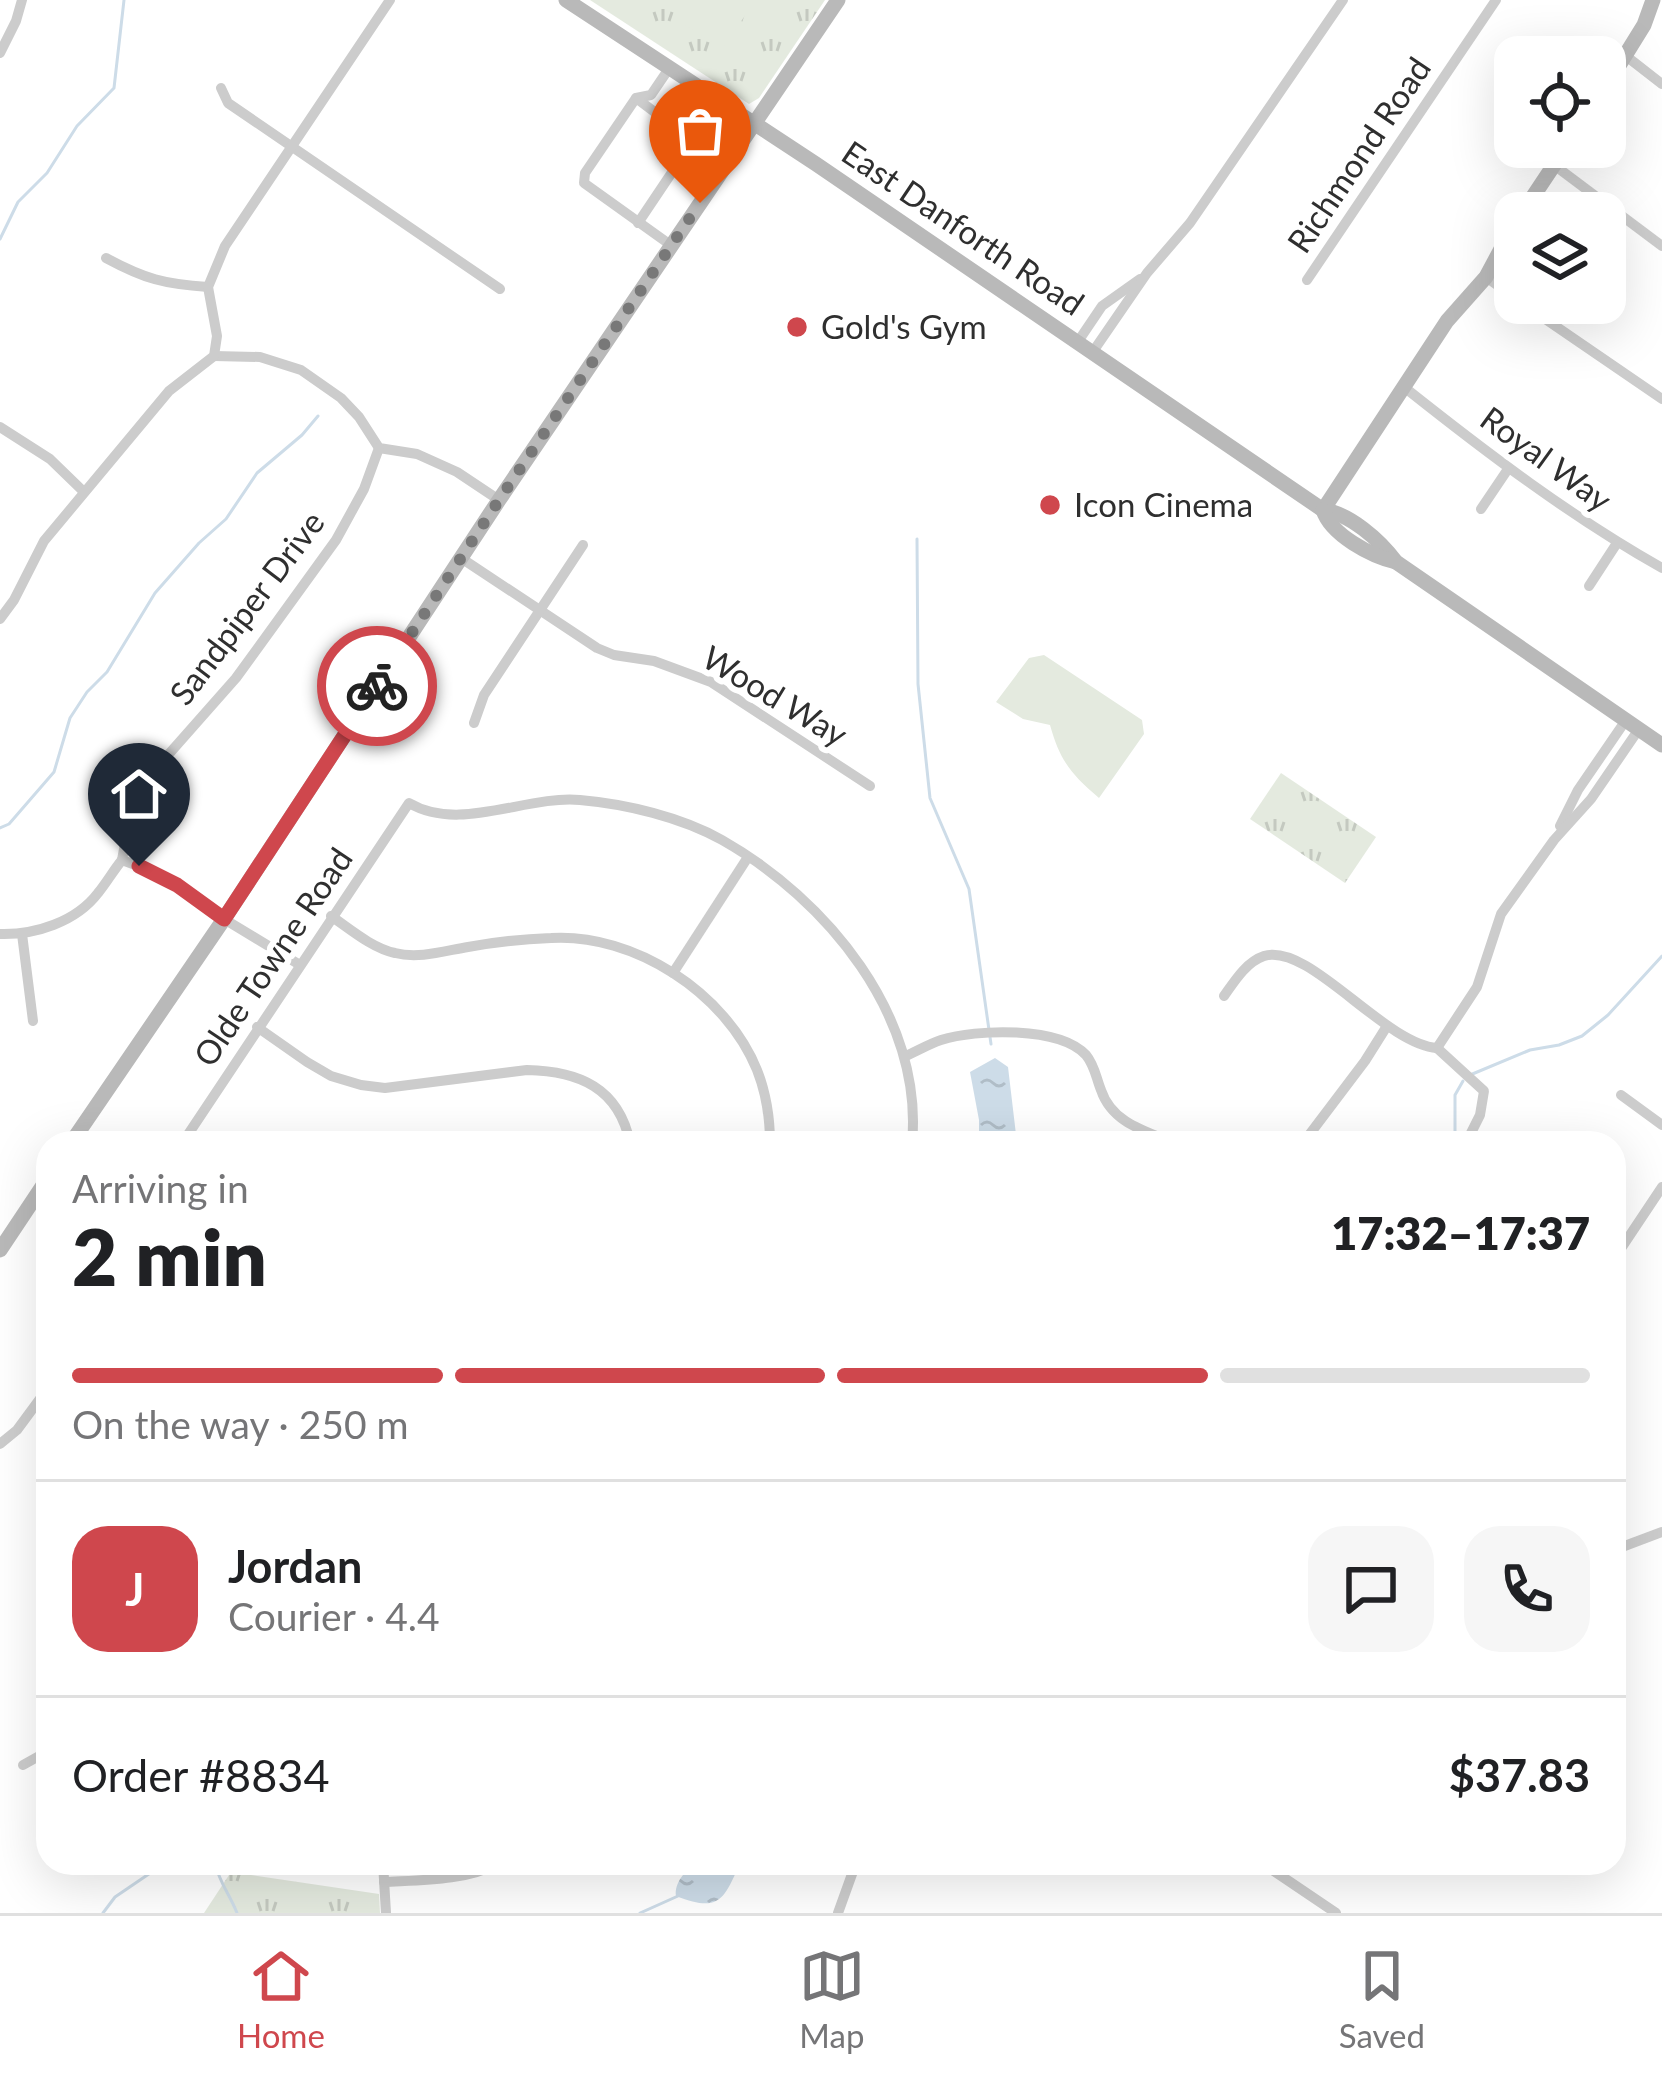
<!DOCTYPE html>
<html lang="en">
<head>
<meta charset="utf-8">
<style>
  body { margin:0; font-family:Lato,sans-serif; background:#f6f6f6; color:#202124; height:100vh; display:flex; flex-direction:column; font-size:45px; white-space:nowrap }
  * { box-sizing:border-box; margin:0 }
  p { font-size:39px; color:#757577 }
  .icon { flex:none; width:66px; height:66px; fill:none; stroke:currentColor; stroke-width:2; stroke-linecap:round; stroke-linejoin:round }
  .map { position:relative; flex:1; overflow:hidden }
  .details { position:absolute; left:36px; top:1131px; width:1590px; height:744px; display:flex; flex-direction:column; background:#fff; border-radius:36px; box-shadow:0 12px 48px #0002 }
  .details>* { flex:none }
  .tools { position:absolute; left:1494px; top:36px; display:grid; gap:24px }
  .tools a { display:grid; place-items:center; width:132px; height:132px; border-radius:24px; background:#fff; box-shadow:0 12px 48px #0002; font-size:60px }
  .pin { position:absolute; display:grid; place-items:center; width:102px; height:102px; color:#fff; margin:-123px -51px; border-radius:50% 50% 50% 0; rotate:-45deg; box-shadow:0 0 12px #0007 }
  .pin .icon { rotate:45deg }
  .courier { position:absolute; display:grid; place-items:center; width:120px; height:120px; margin:-60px; border:9px solid #cf474d; border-radius:50%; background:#fff; color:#222; box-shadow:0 3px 15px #0007 }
  .head em { font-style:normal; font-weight:800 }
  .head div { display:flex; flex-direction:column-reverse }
  .head { display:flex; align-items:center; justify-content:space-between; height:204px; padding:0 36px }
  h1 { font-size:78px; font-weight:800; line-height:90px }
  .bar { display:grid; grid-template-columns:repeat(4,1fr); gap:18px 12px; align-content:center; height:144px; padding:0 36px }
  .bar i { height:15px; border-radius:9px; background:#e0e0e0 }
  .bar .current { background:#cf474d }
  .bar p { grid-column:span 4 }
  .line { display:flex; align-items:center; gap:30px; padding:0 36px; border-top:3px solid #e0e0e0 }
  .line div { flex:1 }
  .round { display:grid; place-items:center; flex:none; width:126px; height:126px; border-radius:36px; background:#f6f6f6 }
  .tab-bar { display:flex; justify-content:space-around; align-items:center; height:168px; border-top:3px solid #e0e0e0; background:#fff; font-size:33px; color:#757577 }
  .tab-bar a { display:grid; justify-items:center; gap:6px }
  .tab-bar .current { color:#cf474d }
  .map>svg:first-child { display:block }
</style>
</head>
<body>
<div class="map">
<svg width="1662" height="1913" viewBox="0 0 1662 1913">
  <defs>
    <pattern id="park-tufts" width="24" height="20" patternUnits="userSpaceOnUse" patternTransform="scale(3)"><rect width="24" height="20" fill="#e4eadf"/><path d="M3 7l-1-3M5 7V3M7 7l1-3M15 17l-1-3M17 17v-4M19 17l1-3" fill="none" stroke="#c4c9c0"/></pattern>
    <pattern id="water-ripples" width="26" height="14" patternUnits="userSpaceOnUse" patternTransform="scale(3)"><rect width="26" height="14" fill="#cddce8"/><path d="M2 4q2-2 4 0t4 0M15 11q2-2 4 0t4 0" fill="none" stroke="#b0bdc7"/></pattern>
  </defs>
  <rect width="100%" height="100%" fill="#fff"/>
  <g fill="url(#park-tufts)">
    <polygon points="590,0 825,0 759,98 749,104"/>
    <polygon points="1281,773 1376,837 1345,883 1250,819"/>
    <polygon points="231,1872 379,1894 380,1913 204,1913"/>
  </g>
  <g fill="#e4eadf">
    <polygon points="687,0 748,0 753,4 722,49 675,18"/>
    <path d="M1044,655L1142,720L1144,734L1099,798C1071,774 1060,761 1050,725L1023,719L996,702L1029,658Z"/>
  </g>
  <g fill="url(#water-ripples)">
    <polygon points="995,1058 1008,1067 1017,1143 979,1143 979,1120 970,1072"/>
    <path d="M694,1863H740C724,1900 719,1913 676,1896C674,1883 685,1872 694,1863Z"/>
  </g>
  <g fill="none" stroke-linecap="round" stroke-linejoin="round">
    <g stroke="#cddce8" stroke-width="3">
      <polyline points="0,239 18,202 47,173 77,126 114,88 124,0"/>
      <polyline points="917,539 918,684 930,798 969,889 991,1044"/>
      <polyline points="0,828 9,824 54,772 70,718 87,692 107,672 155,593 199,543 226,519 257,473 302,435 318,416"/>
      <polyline points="1470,1075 1530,1050 1559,1045 1582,1036 1608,1015 1662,956"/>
      <polyline points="1455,1143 1455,1095 1463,1081"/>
      <path d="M215,1863C219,1882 230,1895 237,1913"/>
      <polyline points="103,1913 115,1897 165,1863"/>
      <polyline points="640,1913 678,1896"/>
    </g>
    <g stroke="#ccc" stroke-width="10">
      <polyline points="0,53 16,21 22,0"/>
      <polyline points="1626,56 1662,84"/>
      <polyline points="670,67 651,95 636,98 585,173 584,183 672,246"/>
      <polyline points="221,88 228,103 500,289"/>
      <polyline points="636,98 693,141 638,223"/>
      <polyline points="1554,165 1662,246"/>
      <path d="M106,258C145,279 164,284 208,287"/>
      <polyline points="1486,277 1515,298"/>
      <polyline points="1307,280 1496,0"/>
      <polyline points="1522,303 1662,399"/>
      <polyline points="1077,343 1102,306 1140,279"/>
      <polyline points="1092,353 1147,273 1190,223 1343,0"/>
      <polyline points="214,356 260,357 301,370 341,398 359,417 379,448 417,454 457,472 499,500"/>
      <path d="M1404,387C1487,453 1570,516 1662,568"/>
      <polyline points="0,427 50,459 84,492"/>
      <polyline points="1481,509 1508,469"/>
      <polyline points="461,558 597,648 614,655 654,661 711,682 870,786"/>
      <polyline points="1589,586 1617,543"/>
      <polyline points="0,619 14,600 44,541 169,391 214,356 217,336 208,287 225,246 390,0"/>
      <polyline points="474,723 484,695 583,545"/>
      <polyline points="1560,826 1578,790 1626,720"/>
      <polyline points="122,860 129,822 153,772 236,678 336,540 364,489 379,448"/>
      <polyline points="122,860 157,873 224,919 300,965"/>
      <path d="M331,916C350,929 372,948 395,953C419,959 444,951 468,947C495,942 523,939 551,938C634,933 726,993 757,1070C766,1093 770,1119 770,1143"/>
      <path d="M0,934C35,935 76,922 98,893C107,882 113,871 122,860"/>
      <polyline points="22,934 33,1021"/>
      <polyline points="673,973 748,857"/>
      <path d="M1224,996C1234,982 1246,962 1264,956C1309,942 1384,1044 1437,1048"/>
      <path d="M257,1027L307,1062L331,1076L361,1085L385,1088L527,1070C579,1071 619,1088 630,1143"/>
      <polyline points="1437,1048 1477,987 1501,914 1554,840 1591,799 1639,729"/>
      <polyline points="1437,1048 1484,1091 1480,1115 1466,1143"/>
      <path d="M906,1056C917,1051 929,1044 941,1040C976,1029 1059,1026 1086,1055C1095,1066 1096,1078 1101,1090C1112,1123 1145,1131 1174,1143"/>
      <polyline points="1621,1095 1662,1125"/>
      <path d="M185,1143L183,1142L409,803C460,833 525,795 580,800C626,804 681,817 722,840C826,899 924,1016 912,1143"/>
      <polyline points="1303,1143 1365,1061 1387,1026"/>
      <polyline points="1614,1259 1662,1187"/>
      <polyline points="0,1444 17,1430 48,1388"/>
      <polyline points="1614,1550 1662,1532"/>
      <polyline points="23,1765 48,1751"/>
      <polyline points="383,1863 386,1913"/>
      <polyline points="1262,1863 1336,1913"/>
      <path d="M384,1882C422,1880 465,1881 499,1863"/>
      <polyline points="838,1913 856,1863"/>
    </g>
    <g stroke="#b9b9b9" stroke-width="15">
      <path d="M566,0L816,164L1323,510C1349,513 1380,540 1396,562L1662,745"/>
      <polyline points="1605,88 1644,25 1653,0"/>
      <polyline points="1522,213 1566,147"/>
      <polyline points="1323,510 1447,321 1486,277 1515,223"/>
      <path d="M1323,510C1331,535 1371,556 1396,562"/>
      <polyline points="71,1143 224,919 499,500 838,0"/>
      <polyline points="0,1250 48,1178"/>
    </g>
  </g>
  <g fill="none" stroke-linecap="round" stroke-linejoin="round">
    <polyline stroke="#787878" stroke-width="12" stroke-dasharray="0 21.6" points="377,686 499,500 700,203"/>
    <polyline stroke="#cf474d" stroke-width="15" points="139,866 177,885 224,919 377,686"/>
  </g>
  <g fill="#cf474d" stroke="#fff" stroke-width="4.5">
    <circle cx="797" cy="327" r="12"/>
    <circle cx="1050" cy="505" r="12"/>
  </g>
  <g text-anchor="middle" stroke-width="12" stroke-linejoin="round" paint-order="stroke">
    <g font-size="33" fill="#2f2f2f" stroke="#fff">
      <text transform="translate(1359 155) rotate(-56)" y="12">Richmond Road</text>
      <text transform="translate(963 228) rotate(34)" y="12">East Danforth Road</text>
      <text transform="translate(1546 459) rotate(36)" y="12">Royal Way</text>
      <text transform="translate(247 608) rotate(-53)" y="12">Sandpiper Drive</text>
      <text transform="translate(775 696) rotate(31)" y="12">Wood Way</text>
      <text transform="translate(273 957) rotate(-56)" y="12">Olde Towne Road</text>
    </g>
    <g font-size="33" fill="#2f2f2f" stroke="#fff" text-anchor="start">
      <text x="821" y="339">Gold's Gym</text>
      <text x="1074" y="517">Icon Cinema</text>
    </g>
  </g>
</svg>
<div class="tools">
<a><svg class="icon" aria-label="locate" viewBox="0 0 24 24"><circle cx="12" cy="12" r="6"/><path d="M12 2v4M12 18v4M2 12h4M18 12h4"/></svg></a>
<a><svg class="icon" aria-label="layers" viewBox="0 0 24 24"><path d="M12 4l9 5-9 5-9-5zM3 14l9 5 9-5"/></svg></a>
</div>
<div class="pin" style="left:700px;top:203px;background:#ea580c"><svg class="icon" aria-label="bag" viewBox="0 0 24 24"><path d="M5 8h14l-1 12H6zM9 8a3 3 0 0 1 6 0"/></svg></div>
<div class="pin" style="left:139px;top:866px;background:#1f2937"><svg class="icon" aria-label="home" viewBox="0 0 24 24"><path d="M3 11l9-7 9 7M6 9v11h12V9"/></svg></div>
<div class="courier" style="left:377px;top:686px"><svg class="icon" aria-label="bike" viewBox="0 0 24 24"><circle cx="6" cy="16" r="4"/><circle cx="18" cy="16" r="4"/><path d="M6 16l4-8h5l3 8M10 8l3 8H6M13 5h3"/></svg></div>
<section class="details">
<div class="head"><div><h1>2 min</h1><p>Arriving in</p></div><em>17:32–17:37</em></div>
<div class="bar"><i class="current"></i><i class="current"></i><i class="current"></i><i></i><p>On the way · 250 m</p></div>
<div class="line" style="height:216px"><b class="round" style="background:#cf474d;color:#fff">J</b><div><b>Jordan</b><p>Courier · 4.4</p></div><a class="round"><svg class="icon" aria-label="chat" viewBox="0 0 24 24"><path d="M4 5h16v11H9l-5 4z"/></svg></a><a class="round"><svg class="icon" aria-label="phone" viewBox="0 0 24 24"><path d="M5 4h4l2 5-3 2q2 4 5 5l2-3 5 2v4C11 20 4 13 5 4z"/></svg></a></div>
<div class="line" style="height:156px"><div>Order #8834</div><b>$37.83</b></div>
</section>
</div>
<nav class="tab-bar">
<a class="current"><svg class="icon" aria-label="home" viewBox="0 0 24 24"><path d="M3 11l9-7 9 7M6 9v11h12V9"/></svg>Home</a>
<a><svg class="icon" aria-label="map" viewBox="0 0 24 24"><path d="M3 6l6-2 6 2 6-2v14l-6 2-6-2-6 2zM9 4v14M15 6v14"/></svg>Map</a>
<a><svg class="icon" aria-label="saved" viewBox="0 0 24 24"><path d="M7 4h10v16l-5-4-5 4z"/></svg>Saved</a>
</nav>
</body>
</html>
